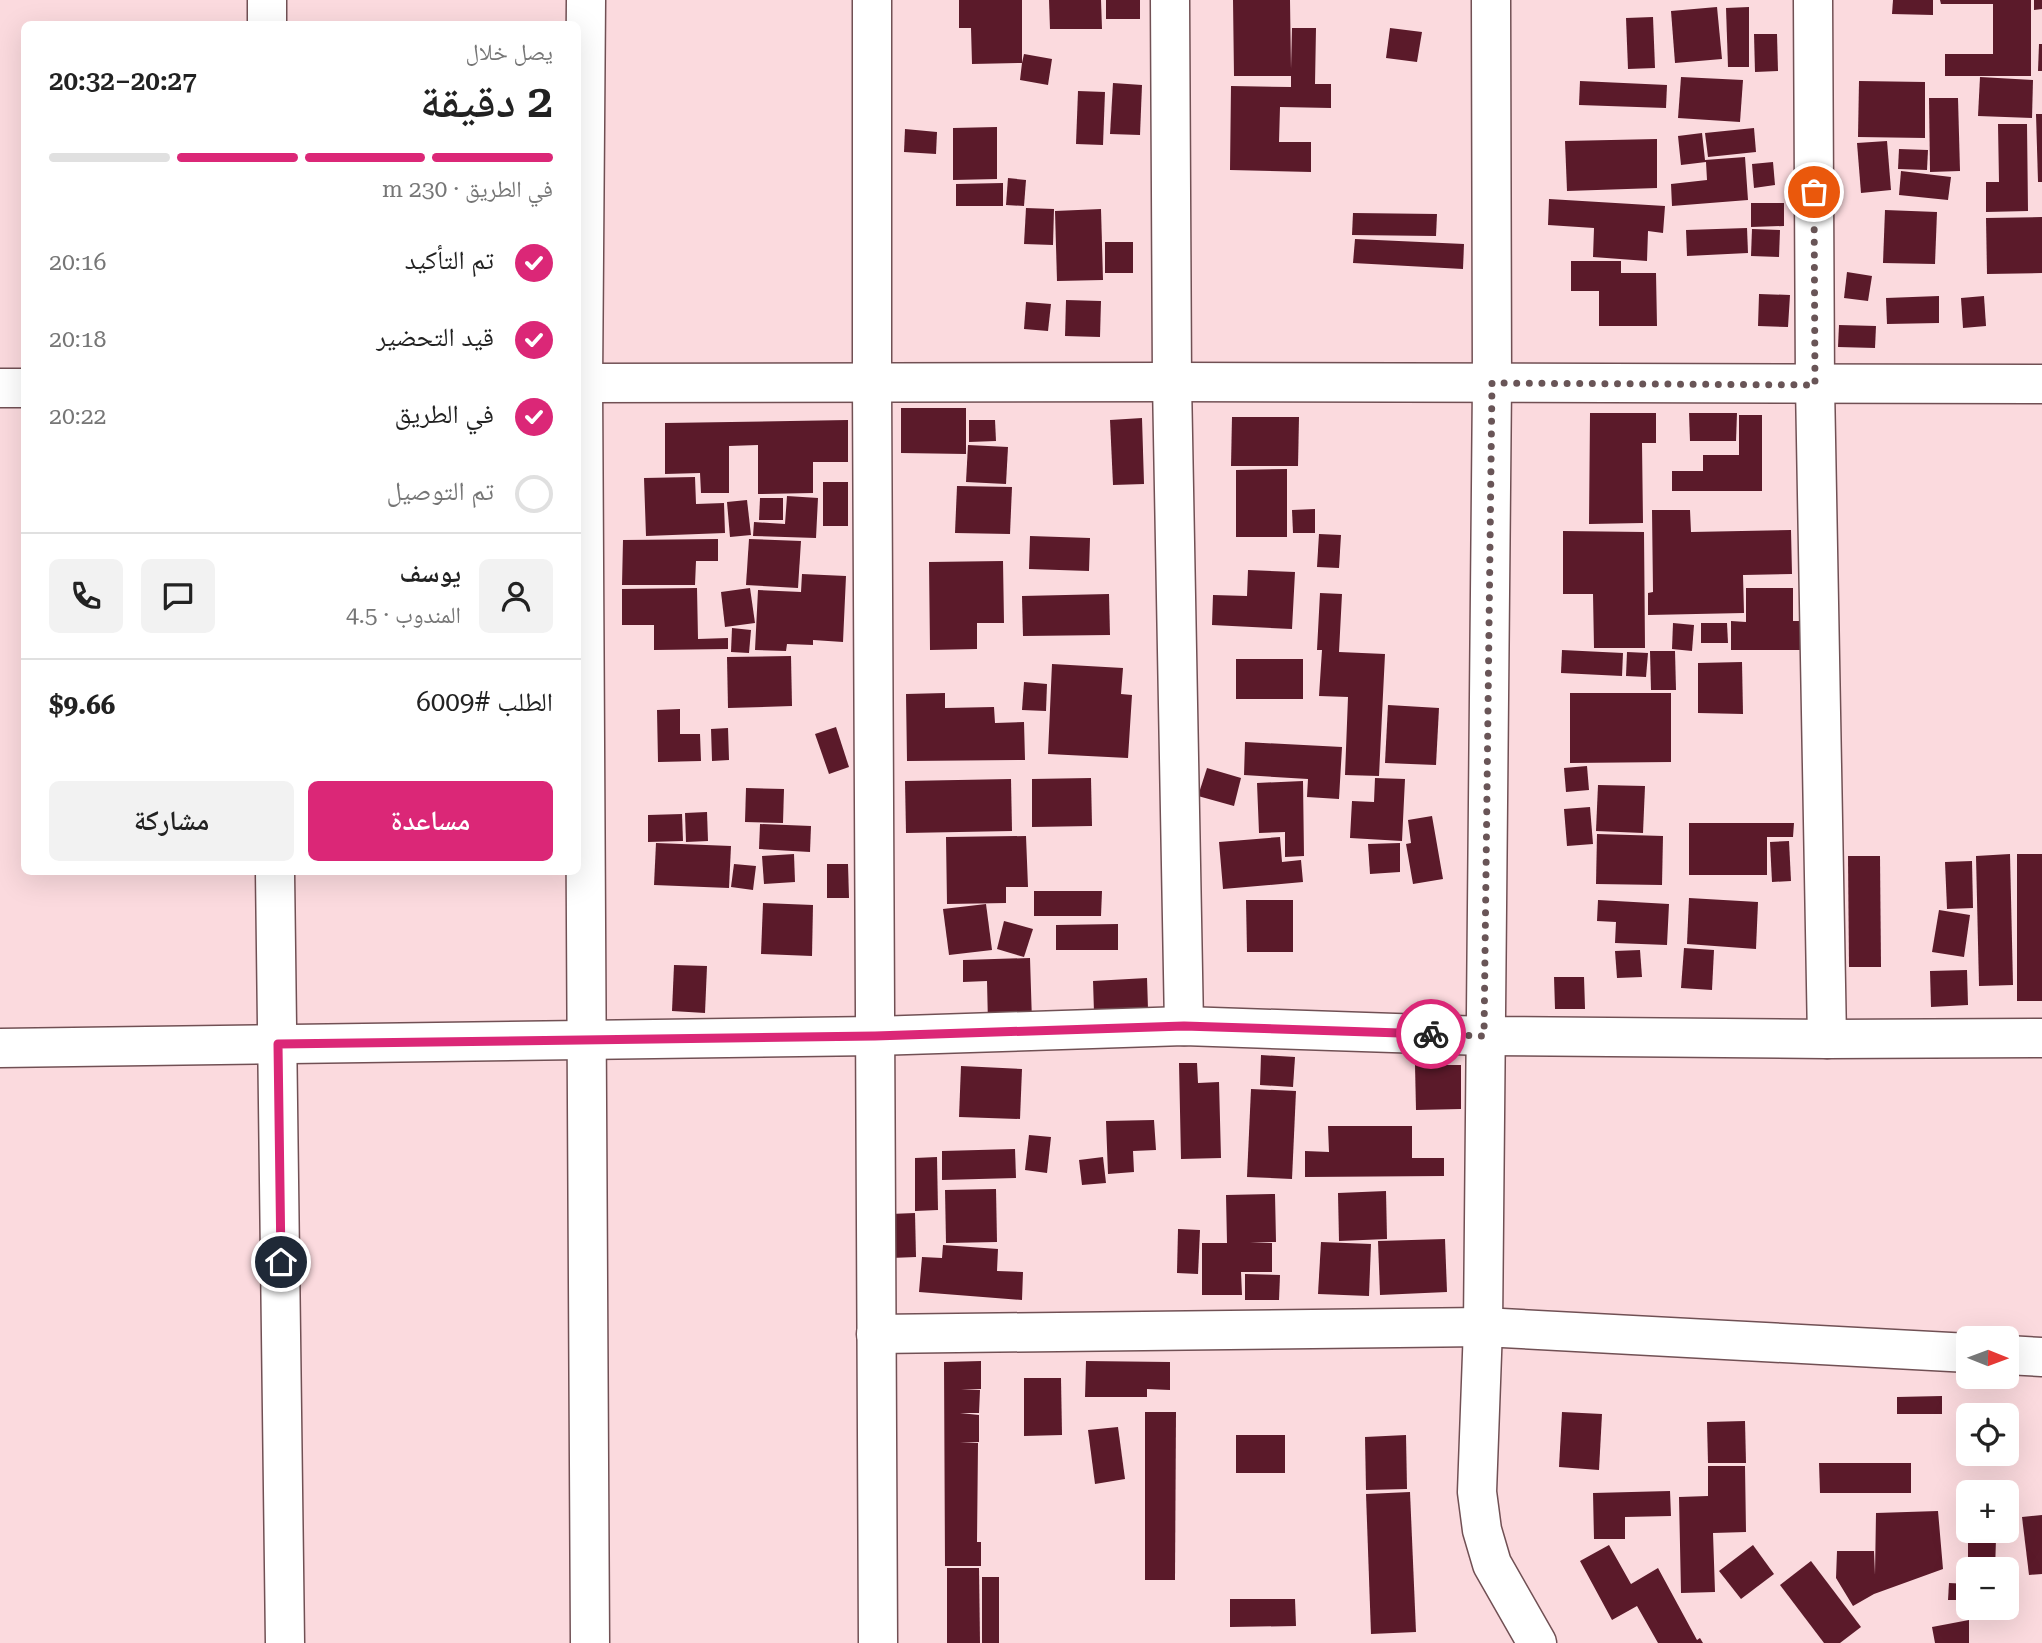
<!DOCTYPE html>
<html lang="ar">
<head>
<meta charset="utf-8">
<style>
  body { margin:0; font-family:"Roboto Serif","Noto Naskh Arabic",serif; background:#f2f2f2; color:#222; direction:rtl; height:100vh; display:flex; flex-direction:column; font-size:26px; white-space:nowrap }
  * { box-sizing:border-box; margin:0 }
  p { font-size:23px; color:#767676 }
  .icon { flex:none; width:38px; height:38px; fill:none; stroke:currentColor; stroke-width:2; stroke-linecap:round; stroke-linejoin:round }
  .map { position:relative; flex:1; overflow:hidden; direction:ltr }
  .sheet { position:absolute; left:21px; top:21px; width:560px; height:854px; display:flex; flex-direction:column; background:#fff; border-radius:10px; box-shadow:0 7px 28px #0002; direction:rtl }
  .sheet>* { flex:none }
  .needle { width:46px; rotate:91deg }
  .controls { position:absolute; left:1956px; top:1326px; display:grid; gap:14px }
  .controls a { display:grid; place-items:center; width:63px; height:63px; border-radius:10px; background:#fff; box-shadow:0 7px 28px #0002; font-size:35px }
  .pin { position:absolute; display:grid; place-items:center; width:60px; height:60px; color:#fff; margin:-30px; border:4px solid #fff; border-radius:50%; box-shadow:0 2px 7px #0007 }
  .courier { position:absolute; display:grid; place-items:center; width:70px; height:70px; margin:-35px; border:5px solid #db2777; border-radius:50%; background:#fff; color:#222; box-shadow:0 2px 9px #0007 }
  .head em { font-style:normal; font-weight:600 }
  .head div { display:flex; flex-direction:column-reverse }
  .head { display:flex; align-items:center; justify-content:space-between; height:119px; padding:0 28px }
  h1 { font-size:46px; font-weight:600; line-height:52px }
  .bar { display:grid; grid-template-columns:repeat(4,1fr); gap:10px 7px; align-content:center; height:84px; padding:0 28px }
  .bar i { height:9px; border-radius:5px; background:#e0e0e0 }
  .bar .selected { background:#db2777 }
  .bar p { grid-column:span 4 }
  .line { display:flex; align-items:center; gap:18px; padding:0 28px; border-top:2px solid #e0e0e0 }
  .line div { flex:1 }
  .round { display:grid; place-items:center; flex:none; width:74px; height:74px; border-radius:10px; background:#f2f2f2 }
  ol { padding:0 28px; list-style:none }
  li { display:flex; align-items:center; gap:21px; height:77px }
  li p { margin-inline-start:auto }
  li .icon { padding:7px; border-radius:50%; background:#db2777; color:#fff; stroke-width:4 }
  li:last-child { color:#767676 }
  li i { width:38px; height:38px; border:4px solid #e0e0e0; border-radius:50% }
  .primary-button { display:flex; gap:14px; margin-top:auto; padding:14px 28px }
  .primary-button a { flex:1; height:80px; border-radius:10px; background:#db2777; color:#fff; font-size:28px; font-weight:600; line-height:80px; text-align:center }
  .primary-button a+a { background:#f2f2f2; color:#222 }
  .map>svg:first-child { display:block }
</style>
</head>
<body>
<div class="map">
<svg width="2042" height="1643" viewBox="0 0 2042 1643">
  <rect width="100%" height="100%" fill="#fbdade"/>
  <g fill="#5b1a2a">
    <polygon points="959,0 1022,0 1022,63 1024,54 1052,59 1048,85 1020,80 1022,63 972,64 971,28 959,28"/>
    <polygon points="1049,0 1101,0 1102,29 1050,29"/>
    <rect x="1106" y="0" width="34" height="19"/>
    <polygon points="1233,0 1290,0 1291,69 1292,28 1316,28 1315,84 1331,84 1331,108 1280,107 1279,142 1311,142 1311,172 1230,170 1231,86 1291,87 1291,76 1234,76"/>
    <polygon points="1893,0 1933,0 1933,15 1892,14"/>
    <polygon points="1940,0 2031,0 2031,76 1945,76 1945,54 1993,54 1993,4 1941,4"/>
    <polygon points="2034,0 2042,0 2042,9 2034,10"/>
    <polygon points="1717,7 1722,59 1675,63 1671,11"/>
    <polygon points="1749,7 1749,67 1728,67 1726,8"/>
    <polygon points="1653,17 1655,68 1628,69 1626,18"/>
    <polygon points="1390,28 1422,32 1417,62 1386,58"/>
    <polygon points="1754,34 1777,34 1778,71 1755,72"/>
    <polygon points="2039,44 2042,44 2042,71 2038,71"/>
    <polygon points="1681,77 1743,80 1740,122 1678,118"/>
    <polygon points="1980,77 2033,80 2032,118 1978,116"/>
    <polygon points="1580,81 1667,85 1666,108 1579,105"/>
    <polygon points="1859,81 1925,82 1925,138 1858,137"/>
    <polygon points="1113,83 1142,85 1140,135 1110,134"/>
    <polygon points="1078,91 1105,92 1103,145 1076,144"/>
    <polygon points="1929,98 1958,98 1960,171 1930,172"/>
    <polygon points="2036,114 2042,114 2042,182 2038,182"/>
    <polygon points="1998,124 2027,124 2028,211 1986,212 1986,182 1999,182"/>
    <polygon points="997,127 997,179 953,180 953,128"/>
    <polygon points="1754,128 1756,152 1708,157 1705,133"/>
    <polygon points="905,129 937,132 936,154 904,152"/>
    <polygon points="1702,133 1705,160 1745,157 1748,200 1672,206 1671,184 1707,180 1706,162 1681,165 1678,136"/>
    <polygon points="1657,139 1657,188 1567,191 1565,141"/>
    <polygon points="1887,141 1891,190 1861,193 1857,143"/>
    <polygon points="1899,149 1928,150 1927,170 1898,169"/>
    <polygon points="1773,162 1775,185 1754,188 1752,164"/>
    <polygon points="1901,171 1951,177 1948,200 1899,195"/>
    <polygon points="1008,178 1026,180 1024,206 1006,205"/>
    <polygon points="1003,183 1003,206 956,206 956,184"/>
    <polygon points="1549,199 1665,206 1663,233 1648,231 1647,261 1593,257 1594,228 1548,225"/>
    <polygon points="1751,203 1784,203 1784,226 1751,227"/>
    <polygon points="1026,208 1054,209 1053,245 1024,244"/>
    <polygon points="1101,209 1103,280 1057,281 1055,211"/>
    <polygon points="1885,210 1937,212 1935,264 1883,263"/>
    <polygon points="1353,213 1437,214 1436,236 1352,235"/>
    <polygon points="2042,217 2042,273 1987,274 1986,218"/>
    <polygon points="1747,228 1748,253 1687,256 1686,230"/>
    <polygon points="1752,229 1780,230 1779,257 1751,256"/>
    <polygon points="1355,239 1464,244 1463,269 1353,263"/>
    <rect x="1105" y="242" width="28" height="31"/>
    <polygon points="1571,261 1621,261 1621,273 1656,273 1657,326 1599,326 1599,291 1571,291"/>
    <polygon points="1847,272 1872,276 1868,301 1844,298"/>
    <polygon points="1759,294 1790,295 1788,327 1758,326"/>
    <polygon points="1939,296 1939,323 1887,324 1886,298"/>
    <polygon points="1984,296 1986,326 1963,328 1961,298"/>
    <polygon points="1066,300 1101,301 1100,337 1065,336"/>
    <polygon points="1026,302 1051,304 1048,331 1024,329"/>
    <polygon points="1839,325 1876,326 1875,348 1838,347"/>
    <polygon points="901,408 966,408 966,454 901,453"/>
    <polygon points="1590,413 1656,413 1656,443 1642,443 1643,523 1589,524"/>
    <polygon points="1689,413 1737,413 1736,441 1690,441"/>
    <polygon points="1739,415 1762,415 1762,491 1672,491 1672,471 1703,471 1703,455 1739,455"/>
    <polygon points="1232,417 1299,417 1298,466 1231,466"/>
    <polygon points="1142,418 1144,484 1113,485 1110,420"/>
    <polygon points="848,420 848,462 813,462 813,493 758,494 758,445 729,446 729,493 701,493 700,473 665,474 665,423"/>
    <polygon points="969,420 995,420 996,441 969,442"/>
    <polygon points="968,445 1008,447 1006,484 966,482"/>
    <polygon points="1287,469 1287,537 1236,537 1236,470"/>
    <polygon points="695,477 696,504 724,503 725,533 646,536 644,478"/>
    <rect x="823" y="482" width="25" height="44"/>
    <polygon points="957,486 1012,487 1010,534 955,533"/>
    <polygon points="787,496 818,498 816,538 753,536 754,522 785,524"/>
    <polygon points="760,498 783,498 783,520 759,520"/>
    <polygon points="747,500 751,535 730,537 727,502"/>
    <polygon points="1315,509 1315,533 1293,533 1292,510"/>
    <polygon points="1652,510 1690,510 1691,532 1791,530 1792,574 1743,575 1744,613 1648,615 1648,593 1653,592"/>
    <polygon points="1563,531 1644,532 1645,648 1594,648 1593,594 1563,594"/>
    <polygon points="1319,534 1341,535 1339,568 1317,567"/>
    <polygon points="1030,536 1090,538 1089,571 1029,569"/>
    <polygon points="718,539 718,561 696,561 695,585 622,585 623,540"/>
    <polygon points="749,539 801,541 798,588 746,585"/>
    <polygon points="1003,561 1004,623 977,623 977,649 930,650 929,562"/>
    <polygon points="1248,570 1295,572 1292,629 1212,625 1213,595 1247,596"/>
    <polygon points="802,574 846,576 843,642 813,640 813,645 787,644 786,651 755,650 758,590 801,592"/>
    <polygon points="697,588 698,639 728,638 728,649 654,650 654,625 622,625 622,589"/>
    <polygon points="750,588 755,623 725,627 721,592"/>
    <polygon points="1746,588 1793,588 1793,621 1815,621 1815,650 1731,650 1731,621 1746,622"/>
    <polygon points="1320,593 1342,594 1339,652 1385,654 1379,776 1345,775 1348,697 1319,696 1322,650 1317,650"/>
    <polygon points="1109,594 1110,635 1023,636 1022,596"/>
    <polygon points="1673,623 1694,625 1692,651 1672,649"/>
    <polygon points="1701,623 1727,623 1728,643 1701,643"/>
    <polygon points="732,628 751,630 749,653 731,652"/>
    <polygon points="1562,650 1623,653 1622,676 1561,673"/>
    <polygon points="1650,651 1675,651 1676,690 1651,690"/>
    <polygon points="1627,652 1648,653 1646,677 1626,676"/>
    <polygon points="791,656 792,706 728,708 727,657"/>
    <rect x="1236" y="659" width="67" height="40"/>
    <polygon points="1742,662 1743,714 1698,713 1698,663"/>
    <polygon points="1052,664 1123,668 1121,694 1132,695 1128,758 1048,754"/>
    <polygon points="1024,682 1047,684 1046,711 1022,710"/>
    <polygon points="945,693 945,708 994,707 995,723 1024,722 1025,760 907,761 906,694"/>
    <polygon points="1570,693 1671,693 1671,762 1570,763"/>
    <polygon points="1388,705 1439,708 1436,765 1385,763"/>
    <polygon points="680,709 680,734 700,734 701,761 658,762 657,710"/>
    <polygon points="836,727 849,767 829,774 815,734"/>
    <polygon points="728,728 729,760 712,761 711,729"/>
    <polygon points="1245,742 1342,747 1339,799 1307,797 1308,779 1244,775"/>
    <polygon points="1587,766 1589,790 1566,792 1564,768"/>
    <polygon points="1207,768 1241,778 1234,806 1198,796"/>
    <polygon points="1091,778 1092,826 1032,827 1032,779"/>
    <polygon points="1375,778 1405,779 1402,841 1350,838 1352,801 1374,802"/>
    <polygon points="1011,779 1012,831 906,833 905,781"/>
    <polygon points="1303,781 1304,856 1285,857 1285,832 1259,833 1257,783"/>
    <polygon points="1598,785 1645,786 1643,833 1596,831"/>
    <polygon points="746,788 784,789 783,823 745,822"/>
    <polygon points="1590,807 1593,844 1567,846 1564,809"/>
    <polygon points="707,812 708,841 686,842 685,813"/>
    <polygon points="682,814 683,841 648,842 648,815"/>
    <polygon points="1432,816 1443,879 1413,884 1406,844 1411,843 1408,820"/>
    <polygon points="1689,823 1794,823 1793,837 1767,837 1767,875 1689,875"/>
    <polygon points="760,824 811,826 810,852 759,849"/>
    <polygon points="1597,834 1663,836 1662,885 1596,884"/>
    <polygon points="1026,836 1028,887 1006,887 1006,903 947,904 946,837"/>
    <polygon points="1280,837 1282,862 1301,860 1303,882 1223,889 1219,842"/>
    <polygon points="1789,841 1791,881 1772,882 1770,842"/>
    <polygon points="656,843 731,846 729,888 654,885"/>
    <polygon points="1400,843 1400,872 1370,874 1368,844"/>
    <polygon points="794,854 795,882 764,884 762,856"/>
    <polygon points="2010,854 2013,985 1979,986 1976,856"/>
    <rect x="2017" y="854" width="25" height="147"/>
    <polygon points="1848,856 1880,856 1881,967 1849,967"/>
    <polygon points="1972,861 1973,908 1947,909 1945,862"/>
    <polygon points="734,864 756,866 753,890 731,887"/>
    <polygon points="827,864 848,864 849,898 827,898"/>
    <polygon points="1034,891 1102,891 1101,916 1034,916"/>
    <polygon points="1689,898 1758,902 1756,949 1687,944"/>
    <polygon points="1246,900 1293,900 1293,952 1247,952"/>
    <polygon points="1598,900 1669,904 1667,945 1615,943 1616,922 1597,921"/>
    <polygon points="763,903 813,905 812,956 761,954"/>
    <polygon points="986,904 992,950 949,955 943,909"/>
    <polygon points="1939,910 1970,915 1964,957 1932,952"/>
    <polygon points="1004,921 1033,929 1024,957 997,949"/>
    <polygon points="1118,924 1118,950 1056,950 1056,925"/>
    <polygon points="1684,948 1714,950 1712,990 1681,988"/>
    <polygon points="1640,950 1642,977 1617,978 1615,951"/>
    <polygon points="1030,958 1032,1022 988,1024 987,981 963,982 963,960"/>
    <polygon points="674,965 707,966 705,1013 672,1011"/>
    <polygon points="1967,970 1968,1005 1931,1007 1930,971"/>
    <polygon points="1554,977 1584,977 1585,1009 1555,1009"/>
    <polygon points="1147,978 1148,1009 1094,1012 1093,981"/>
    <polygon points="1261,1055 1295,1057 1293,1087 1260,1085"/>
    <polygon points="1179,1063 1197,1063 1198,1083 1219,1082 1221,1158 1181,1159"/>
    <polygon points="1415,1065 1461,1065 1461,1109 1416,1110"/>
    <polygon points="961,1066 1022,1069 1020,1119 959,1117"/>
    <polygon points="1251,1089 1296,1091 1292,1179 1247,1177"/>
    <polygon points="1154,1120 1156,1150 1133,1151 1134,1172 1108,1174 1106,1121"/>
    <polygon points="1328,1126 1412,1126 1412,1158 1444,1158 1444,1176 1305,1177 1305,1151 1329,1152"/>
    <polygon points="1029,1135 1051,1137 1047,1173 1025,1170"/>
    <polygon points="1015,1149 1016,1178 942,1180 942,1151"/>
    <polygon points="937,1157 938,1210 915,1211 915,1158"/>
    <polygon points="1103,1157 1106,1183 1082,1185 1079,1160"/>
    <polygon points="996,1189 997,1242 946,1243 945,1190"/>
    <polygon points="1386,1191 1387,1239 1339,1241 1338,1193"/>
    <polygon points="1275,1194 1276,1242 1250,1242 1272,1243 1272,1272 1241,1272 1242,1295 1202,1295 1202,1243 1227,1243 1226,1195"/>
    <polygon points="915,1213 916,1257 891,1258 890,1214"/>
    <polygon points="1178,1229 1200,1230 1198,1274 1177,1273"/>
    <polygon points="1445,1239 1447,1292 1380,1295 1378,1241"/>
    <polygon points="1321,1242 1371,1244 1369,1296 1318,1294"/>
    <polygon points="943,1245 998,1249 997,1271 1023,1272 1022,1300 919,1292 922,1257 942,1258"/>
    <polygon points="1245,1274 1280,1275 1279,1300 1245,1300"/>
    <polygon points="981,1361 981,1389 961,1389 980,1390 979,1413 960,1413 979,1415 979,1442 960,1443 978,1443 977,1542 981,1542 981,1566 945,1566 944,1362"/>
    <polygon points="1086,1361 1170,1362 1170,1390 1147,1389 1147,1397 1085,1397"/>
    <polygon points="1024,1378 1061,1378 1062,1435 1024,1436"/>
    <polygon points="1942,1396 1942,1414 1897,1414 1897,1397"/>
    <polygon points="1145,1412 1176,1412 1175,1580 1145,1580"/>
    <polygon points="1562,1412 1602,1414 1599,1470 1559,1467"/>
    <polygon points="1745,1421 1746,1463 1708,1463 1707,1422"/>
    <polygon points="1118,1427 1125,1479 1095,1484 1088,1430"/>
    <rect x="1236" y="1435" width="49" height="38"/>
    <polygon points="1406,1435 1407,1489 1366,1490 1365,1437"/>
    <polygon points="1819,1463 1911,1463 1911,1493 1820,1493"/>
    <polygon points="1708,1466 1745,1466 1746,1532 1713,1533 1715,1592 1681,1593 1679,1497 1708,1496"/>
    <polygon points="1670,1491 1671,1516 1625,1517 1625,1539 1594,1539 1593,1493"/>
    <polygon points="1410,1492 1416,1632 1371,1634 1366,1494"/>
    <polygon points="1938,1511 1943,1569 1874,1594 1853,1606 1836,1578 1837,1551 1874,1551 1875,1575 1876,1513"/>
    <polygon points="2042,1515 2042,1574 2029,1575 2022,1517"/>
    <polygon points="1968,1538 1996,1538 1995,1570 1968,1570"/>
    <polygon points="1609,1545 1631,1584 1658,1568 1697,1640 1700,1638 1703,1643 1658,1643 1637,1606 1612,1620 1580,1561"/>
    <polygon points="1753,1545 1774,1574 1741,1599 1719,1571"/>
    <polygon points="1811,1561 1861,1627 1840,1643 1824,1643 1780,1585"/>
    <polygon points="947,1568 979,1568 980,1643 947,1643"/>
    <rect x="982" y="1577" width="17" height="66"/>
    <polygon points="1949,1583 1969,1584 1969,1600 1948,1600"/>
    <polygon points="1230,1599 1295,1599 1296,1626 1230,1627"/>
    <polygon points="1969,1620 1969,1643 1935,1643 1932,1627"/>
  </g>
  <g fill="none" stroke-linecap="round" stroke-linejoin="round">
    <defs>
      <g id="street">
        <polyline points="586,0 583,383 590,1643"/>
        <polyline points="872,0 872,384 878,1643"/>
        <polyline points="1170,0 1172,382 1184,1026"/>
        <polyline points="1491,0 1492,383 1483,1327 1477,1492 1482,1530 1492,1564 1537,1643"/>
        <polyline points="1813,0 1815,385 1827,1039"/>
        <polyline points="267,24 267,0"/>
        <polyline points="578,383 1172,382 2042,384"/>
        <polyline points="0,388 24,388"/>
        <polyline points="275,872 285,1643"/>
        <polyline points="0,1048 875,1036 1184,1026 1484,1036 1827,1039 2042,1038"/>
        <polyline points="876,1334 1483,1327 1969,1353"/>
        <polyline points="2007,1355 2042,1357"/>
      </g>
    </defs>
    <use href="#street" stroke="#715054" stroke-width="41"/>
    <use href="#street" stroke="#fff" stroke-width="38"/>
  </g>
  <g fill="none" stroke-linecap="round" stroke-linejoin="round">
    <polyline stroke="#695557" stroke-width="7" stroke-dasharray="0 12.6" points="1431,1034 1484,1036 1492,383 1815,385 1814,192"/>
    <polyline stroke="#db2777" stroke-width="9" points="281,1262 278,1044 875,1036 1184,1026 1431,1034"/>
  </g>
</svg>
<div class="controls">
<a><svg class="needle" viewBox="-14 -14 28 28"><path d="M0-13l5 13h-10z" fill="#e53935"/><path d="M0 13l5-13h-10z" fill="#767676"/></svg></a>
<a><svg class="icon" aria-label="locate" viewBox="0 0 24 24"><circle cx="12" cy="12" r="6"/><path d="M12 2v4M12 18v4M2 12h4M18 12h4"/></svg></a>
<a>+</a>
<a>−</a>
</div>
<div class="pin" style="left:1814px;top:192px;background:#ea580c"><svg class="icon" aria-label="bag" viewBox="0 0 24 24"><path d="M5 8h14l-1 12H6zM9 8a3 3 0 0 1 6 0"/></svg></div>
<div class="pin" style="left:281px;top:1262px;background:#1f2937"><svg class="icon" aria-label="home" viewBox="0 0 24 24"><path d="M3 11l9-7 9 7M6 9v11h12V9"/></svg></div>
<div class="courier" style="left:1431px;top:1034px"><svg class="icon" aria-label="bike" viewBox="0 0 24 24"><circle cx="6" cy="16" r="4"/><circle cx="18" cy="16" r="4"/><path d="M6 16l4-8h5l3 8M10 8l3 8H6M13 5h3"/></svg></div>
<section class="sheet">
<div class="head"><div><h1>2 دقيقة</h1><p>يصل خلال</p></div><em>20:27–20:32</em></div>
<div class="bar"><i class="selected"></i><i class="selected"></i><i class="selected"></i><i></i><p>في الطريق · 230 m</p></div>
<ol>
<li><svg class="icon" aria-label="check" viewBox="0 0 24 24"><path d="M5 12l5 5 9-10"/></svg>تم التأكيد<p>20:16</p></li>
<li><svg class="icon" aria-label="check" viewBox="0 0 24 24"><path d="M5 12l5 5 9-10"/></svg>قيد التحضير<p>20:18</p></li>
<li><svg class="icon" aria-label="check" viewBox="0 0 24 24"><path d="M5 12l5 5 9-10"/></svg>في الطريق<p>20:22</p></li>
<li><i></i>تم التوصيل</li>
</ol>
<div class="line" style="height:126px"><a class="round"><svg class="icon" aria-label="person" viewBox="0 0 24 24"><circle cx="12" cy="8" r="4"/><path d="M4 21q1-7 8-7t8 7"/></svg></a><div><b>يوسف</b><p>المندوب · 4.5</p></div><a class="round"><svg class="icon" aria-label="chat" viewBox="0 0 24 24"><path d="M4 5h16v11H9l-5 4z"/></svg></a><a class="round"><svg class="icon" aria-label="phone" viewBox="0 0 24 24"><path d="M5 4h4l2 5-3 2q2 4 5 5l2-3 5 2v4C11 20 4 13 5 4z"/></svg></a></div>
<div class="line" style="height:91px"><div>الطلب #6009</div><b>$9.66</b></div>
<div class="primary-button"><a>مساعدة</a><a>مشاركة</a></div>
</section>
</div>
</body>
</html>
